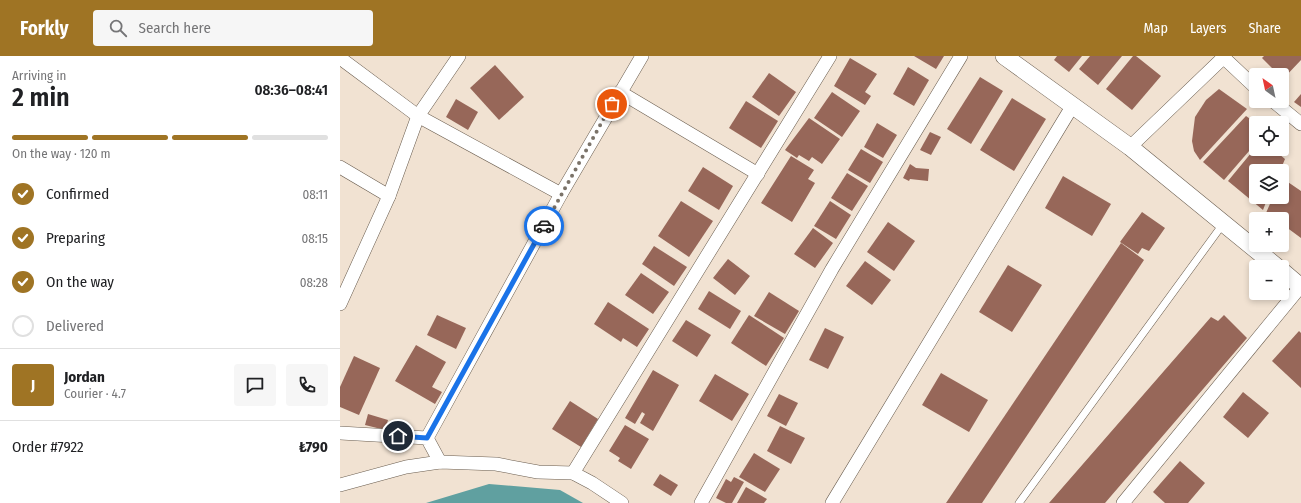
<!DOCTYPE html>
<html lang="en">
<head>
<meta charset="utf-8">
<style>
  body { margin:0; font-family:"Fira Sans Condensed",sans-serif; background:#f6f6f6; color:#202124; height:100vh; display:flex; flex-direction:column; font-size:15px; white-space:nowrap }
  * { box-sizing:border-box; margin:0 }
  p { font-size:13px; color:#757577 }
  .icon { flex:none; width:22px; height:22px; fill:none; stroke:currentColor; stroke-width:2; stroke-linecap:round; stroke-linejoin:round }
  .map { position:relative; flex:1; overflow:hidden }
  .panel { display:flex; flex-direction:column; background:#fff; width:340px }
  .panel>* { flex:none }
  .needle { width:26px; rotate:327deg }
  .buttons { position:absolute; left:909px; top:12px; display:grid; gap:8px }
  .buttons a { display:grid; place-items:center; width:40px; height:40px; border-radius:4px; background:#fff; box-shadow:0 2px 6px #0003; font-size:20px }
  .pin { position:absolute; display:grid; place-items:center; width:34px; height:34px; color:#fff; margin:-17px; border:2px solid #fff; border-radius:50%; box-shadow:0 1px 4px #0007 }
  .courier { position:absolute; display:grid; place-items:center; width:40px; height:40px; margin:-20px; border:3px solid #1a73e8; border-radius:50%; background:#fff; color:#222; box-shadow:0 1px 5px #0007 }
  .head em { font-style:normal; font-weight:600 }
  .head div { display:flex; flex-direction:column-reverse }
  .head { display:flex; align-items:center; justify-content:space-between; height:68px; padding:0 12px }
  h1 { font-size:26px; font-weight:600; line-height:30px }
  .bar { display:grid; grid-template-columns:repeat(4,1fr); gap:6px 4px; align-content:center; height:48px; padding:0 12px }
  .bar i { height:5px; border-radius:3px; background:#e0e0e0 }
  .bar .on { background:#9f7424 }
  .bar p { grid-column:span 4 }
  .line { display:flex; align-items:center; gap:10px; padding:0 12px; border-top:1px solid #e0e0e0 }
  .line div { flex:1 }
  .round { display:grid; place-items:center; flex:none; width:42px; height:42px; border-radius:4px; background:#f6f6f6 }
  ol { padding:0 12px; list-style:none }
  li { display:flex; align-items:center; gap:12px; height:44px }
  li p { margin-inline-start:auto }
  li .icon { padding:4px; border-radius:50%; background:#9f7424; color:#fff; stroke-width:4 }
  li:last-child { color:#757577 }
  li i { width:22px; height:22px; border:2px solid #e0e0e0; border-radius:50% }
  header { display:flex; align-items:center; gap:24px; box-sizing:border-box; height:56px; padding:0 20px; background:#9f7424; color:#fff }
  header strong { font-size:19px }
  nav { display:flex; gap:22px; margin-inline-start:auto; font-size:14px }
  .search { width:280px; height:36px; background:#f6f6f6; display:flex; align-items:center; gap:10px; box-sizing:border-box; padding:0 14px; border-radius:4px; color:#757577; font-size:15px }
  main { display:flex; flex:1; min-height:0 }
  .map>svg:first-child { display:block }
</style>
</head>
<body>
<header>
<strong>Forkly</strong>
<div class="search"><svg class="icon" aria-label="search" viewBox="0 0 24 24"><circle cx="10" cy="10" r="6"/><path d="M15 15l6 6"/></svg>Search here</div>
<nav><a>Map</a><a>Layers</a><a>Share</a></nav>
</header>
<main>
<section class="panel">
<div class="head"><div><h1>2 min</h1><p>Arriving in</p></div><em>08:36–08:41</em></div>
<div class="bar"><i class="on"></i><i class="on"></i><i class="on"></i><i></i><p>On the way · 120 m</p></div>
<ol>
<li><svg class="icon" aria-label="check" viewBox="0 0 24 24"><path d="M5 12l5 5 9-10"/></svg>Confirmed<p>08:11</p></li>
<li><svg class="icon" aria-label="check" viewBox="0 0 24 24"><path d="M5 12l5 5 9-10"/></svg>Preparing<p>08:15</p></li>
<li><svg class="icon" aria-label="check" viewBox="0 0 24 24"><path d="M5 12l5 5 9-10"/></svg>On the way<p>08:28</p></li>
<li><i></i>Delivered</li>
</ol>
<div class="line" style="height:72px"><b class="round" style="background:#9f7424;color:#fff">J</b><div><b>Jordan</b><p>Courier · 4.7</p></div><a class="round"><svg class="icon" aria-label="chat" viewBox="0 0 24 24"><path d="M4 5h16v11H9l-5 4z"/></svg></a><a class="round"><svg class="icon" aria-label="phone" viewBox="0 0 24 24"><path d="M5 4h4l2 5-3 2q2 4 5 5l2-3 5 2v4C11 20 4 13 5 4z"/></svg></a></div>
<div class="line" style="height:52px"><div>Order #7922</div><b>₺790</b></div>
</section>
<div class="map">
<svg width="961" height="447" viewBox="0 0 961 447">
  <rect width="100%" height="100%" fill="#f1e2d2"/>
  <polygon fill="#60a0a0" points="149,428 220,434 243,447 86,447"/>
  <g fill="#976759">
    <polygon points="574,0 604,0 596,13"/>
    <polygon points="717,0 742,0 729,16 714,4"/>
    <polygon points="750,0 782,0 758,29 739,13"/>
    <polygon points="793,0 796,0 821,20 792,54 766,33"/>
    <polygon points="924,0 961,0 961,4 943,23 942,19 939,19 922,2"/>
    <polygon points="510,2 537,18 525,36 531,40 525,49 494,30"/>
    <polygon points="155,9 184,41 159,64 130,32"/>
    <polygon points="568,11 589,24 574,50 553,38"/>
    <polygon points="429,17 456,36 439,60 412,41"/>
    <polygon points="640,21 663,35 631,88 607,73"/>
    <polygon points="879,33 907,53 860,104 854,95 852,85 855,61 866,44"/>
    <polygon points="492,36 520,55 502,81 474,62"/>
    <polygon points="961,38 961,51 954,46"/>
    <polygon points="672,42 706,63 674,115 640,94"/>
    <polygon points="116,43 138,56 128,74 106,61"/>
    <polygon points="406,45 438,65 421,92 389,72"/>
    <polygon points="906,60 916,67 916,87 884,124 863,106"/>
    <polygon points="469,62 500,83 482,108 472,101 469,105 459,99 457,102 445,94"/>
    <polygon points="537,67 557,79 543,102 524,91"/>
    <polygon points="590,76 601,81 591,99 580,94"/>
    <polygon points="916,91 916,93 933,93 945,103 940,115 916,115 916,141 928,141 923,154 888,125"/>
    <polygon points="521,93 543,106 530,127 508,114"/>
    <polygon points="451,100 474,114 468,123 475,127 452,166 421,147"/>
    <polygon points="570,108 576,112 589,113 588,125 570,123 569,125 563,122"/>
    <polygon points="363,111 393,130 379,154 348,135"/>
    <polygon points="507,117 528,130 512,155 491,142"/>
    <polygon points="723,120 771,148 752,180 705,152"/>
    <polygon points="942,122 961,135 961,182 942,168 942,163 935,163 926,157 933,141 942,141"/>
    <polygon points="341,145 373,165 349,201 318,180"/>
    <polygon points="490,145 511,159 496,183 474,170"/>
    <polygon points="802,156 825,172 809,195 802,192 798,198 780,186"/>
    <polygon points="548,166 575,185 554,215 527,196"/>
    <polygon points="473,172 493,187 475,212 454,198"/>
    <polygon points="781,187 804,204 642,447 606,447"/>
    <polygon points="314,190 347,211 334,230 302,208"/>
    <polygon points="388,203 410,220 395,239 373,222"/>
    <polygon points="525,205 551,224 532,249 506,230"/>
    <polygon points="668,209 702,229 672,276 639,256"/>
    <polygon points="301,217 329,236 313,258 285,239"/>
    <polygon points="369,235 401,255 390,273 358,253"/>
    <polygon points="429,236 459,255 445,278 414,260"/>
    <polygon points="268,246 309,273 297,291 283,282 281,286 254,268"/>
    <polygon points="97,259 126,272 116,293 87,279"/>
    <polygon points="409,259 444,282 426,310 391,287"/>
    <polygon points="884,259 907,282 765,447 709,447 871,261 878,265"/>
    <polygon points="346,264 371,279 357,301 332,285"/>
    <polygon points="485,272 504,281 488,313 469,304"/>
    <polygon points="959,275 961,277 961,332 932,305"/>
    <polygon points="76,289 106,306 92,331 102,336 95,348 55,325"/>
    <polygon points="14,300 40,312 19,359 0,351 0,331"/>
    <polygon points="313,314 339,329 313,375 300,367 305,358 302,356 295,368 285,362"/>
    <polygon points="601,317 648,344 629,376 582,349"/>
    <polygon points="375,318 409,338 392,365 359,345"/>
    <polygon points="903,336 929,357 908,382 883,361"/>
    <polygon points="439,338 458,347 446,370 427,360"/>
    <polygon points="230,345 258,363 241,391 212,373"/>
    <polygon points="28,358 48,364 45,374 25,369"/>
    <polygon points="285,369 309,383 291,413 278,405 280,402 269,395"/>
    <polygon points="440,370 465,382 451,408 427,395"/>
    <polygon points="414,397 440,413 425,436 399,421"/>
    <polygon points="840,405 865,427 848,447 825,447 813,436"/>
    <polygon points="320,418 338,429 331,440 313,429"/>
    <polygon points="394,421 404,426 392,447 386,447 376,442 386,423 391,426"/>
    <polygon points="406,431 427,443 424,447 397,447"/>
  </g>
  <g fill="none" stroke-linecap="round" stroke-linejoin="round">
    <defs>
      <polyline id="service" points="679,447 883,168"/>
      <g id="minor">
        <polyline points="882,0 916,32"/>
        <polyline points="0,2 78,60 221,138"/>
        <polyline points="280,36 418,118"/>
        <polyline points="933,45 961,68"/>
        <polyline points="790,91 885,0"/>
        <polyline points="0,111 49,140"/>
        <polyline points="0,248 49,140 78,60 119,0"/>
        <polyline points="0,377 87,382 100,406"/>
        <polyline points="87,382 221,138 302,0"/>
        <polyline points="233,417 490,0"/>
        <polyline points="0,429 66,411 100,406 156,408 198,416 233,417 252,427 282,447"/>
        <polyline points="361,447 492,213 621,0"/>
        <polyline points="492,447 733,49"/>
        <polyline points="783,447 961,230"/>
      </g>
      <g id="tertiary">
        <polyline points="664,0 790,91 937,211"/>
        <polyline points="942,215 961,231"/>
      </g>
    </defs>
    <use href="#service" stroke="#6a5d4f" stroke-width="8"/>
    <use href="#minor" stroke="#6a5d4f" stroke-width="14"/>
    <use href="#tertiary" stroke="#6a5d4f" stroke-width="18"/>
    <use href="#service" stroke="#fff" stroke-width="7"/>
    <use href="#minor" stroke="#fff" stroke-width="13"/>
    <use href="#tertiary" stroke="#fff" stroke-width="17"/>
  </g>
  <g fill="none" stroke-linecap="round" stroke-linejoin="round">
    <polyline stroke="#7b7369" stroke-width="4" stroke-dasharray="0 7.2" points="204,170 272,48"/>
    <polyline stroke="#1a73e8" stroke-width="5" points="58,380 87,382 204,170"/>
  </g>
</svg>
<div class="buttons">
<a><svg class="needle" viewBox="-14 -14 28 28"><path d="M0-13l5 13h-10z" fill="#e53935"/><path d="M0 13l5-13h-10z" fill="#757577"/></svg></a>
<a><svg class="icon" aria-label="locate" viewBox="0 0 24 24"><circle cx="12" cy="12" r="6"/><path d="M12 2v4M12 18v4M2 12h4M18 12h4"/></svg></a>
<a><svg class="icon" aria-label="layers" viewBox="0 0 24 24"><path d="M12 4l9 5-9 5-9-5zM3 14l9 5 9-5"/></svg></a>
<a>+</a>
<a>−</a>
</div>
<div class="pin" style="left:272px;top:48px;background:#ea580c"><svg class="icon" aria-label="bag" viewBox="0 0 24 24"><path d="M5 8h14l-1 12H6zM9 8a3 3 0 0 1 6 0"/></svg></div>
<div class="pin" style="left:58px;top:380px;background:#1f2937"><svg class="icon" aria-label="home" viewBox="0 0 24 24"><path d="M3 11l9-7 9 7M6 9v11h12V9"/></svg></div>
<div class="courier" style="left:204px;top:170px"><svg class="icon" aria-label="car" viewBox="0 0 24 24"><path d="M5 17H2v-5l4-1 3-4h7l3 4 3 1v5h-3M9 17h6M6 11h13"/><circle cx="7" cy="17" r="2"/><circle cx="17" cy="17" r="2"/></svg></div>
</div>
</main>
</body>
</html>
